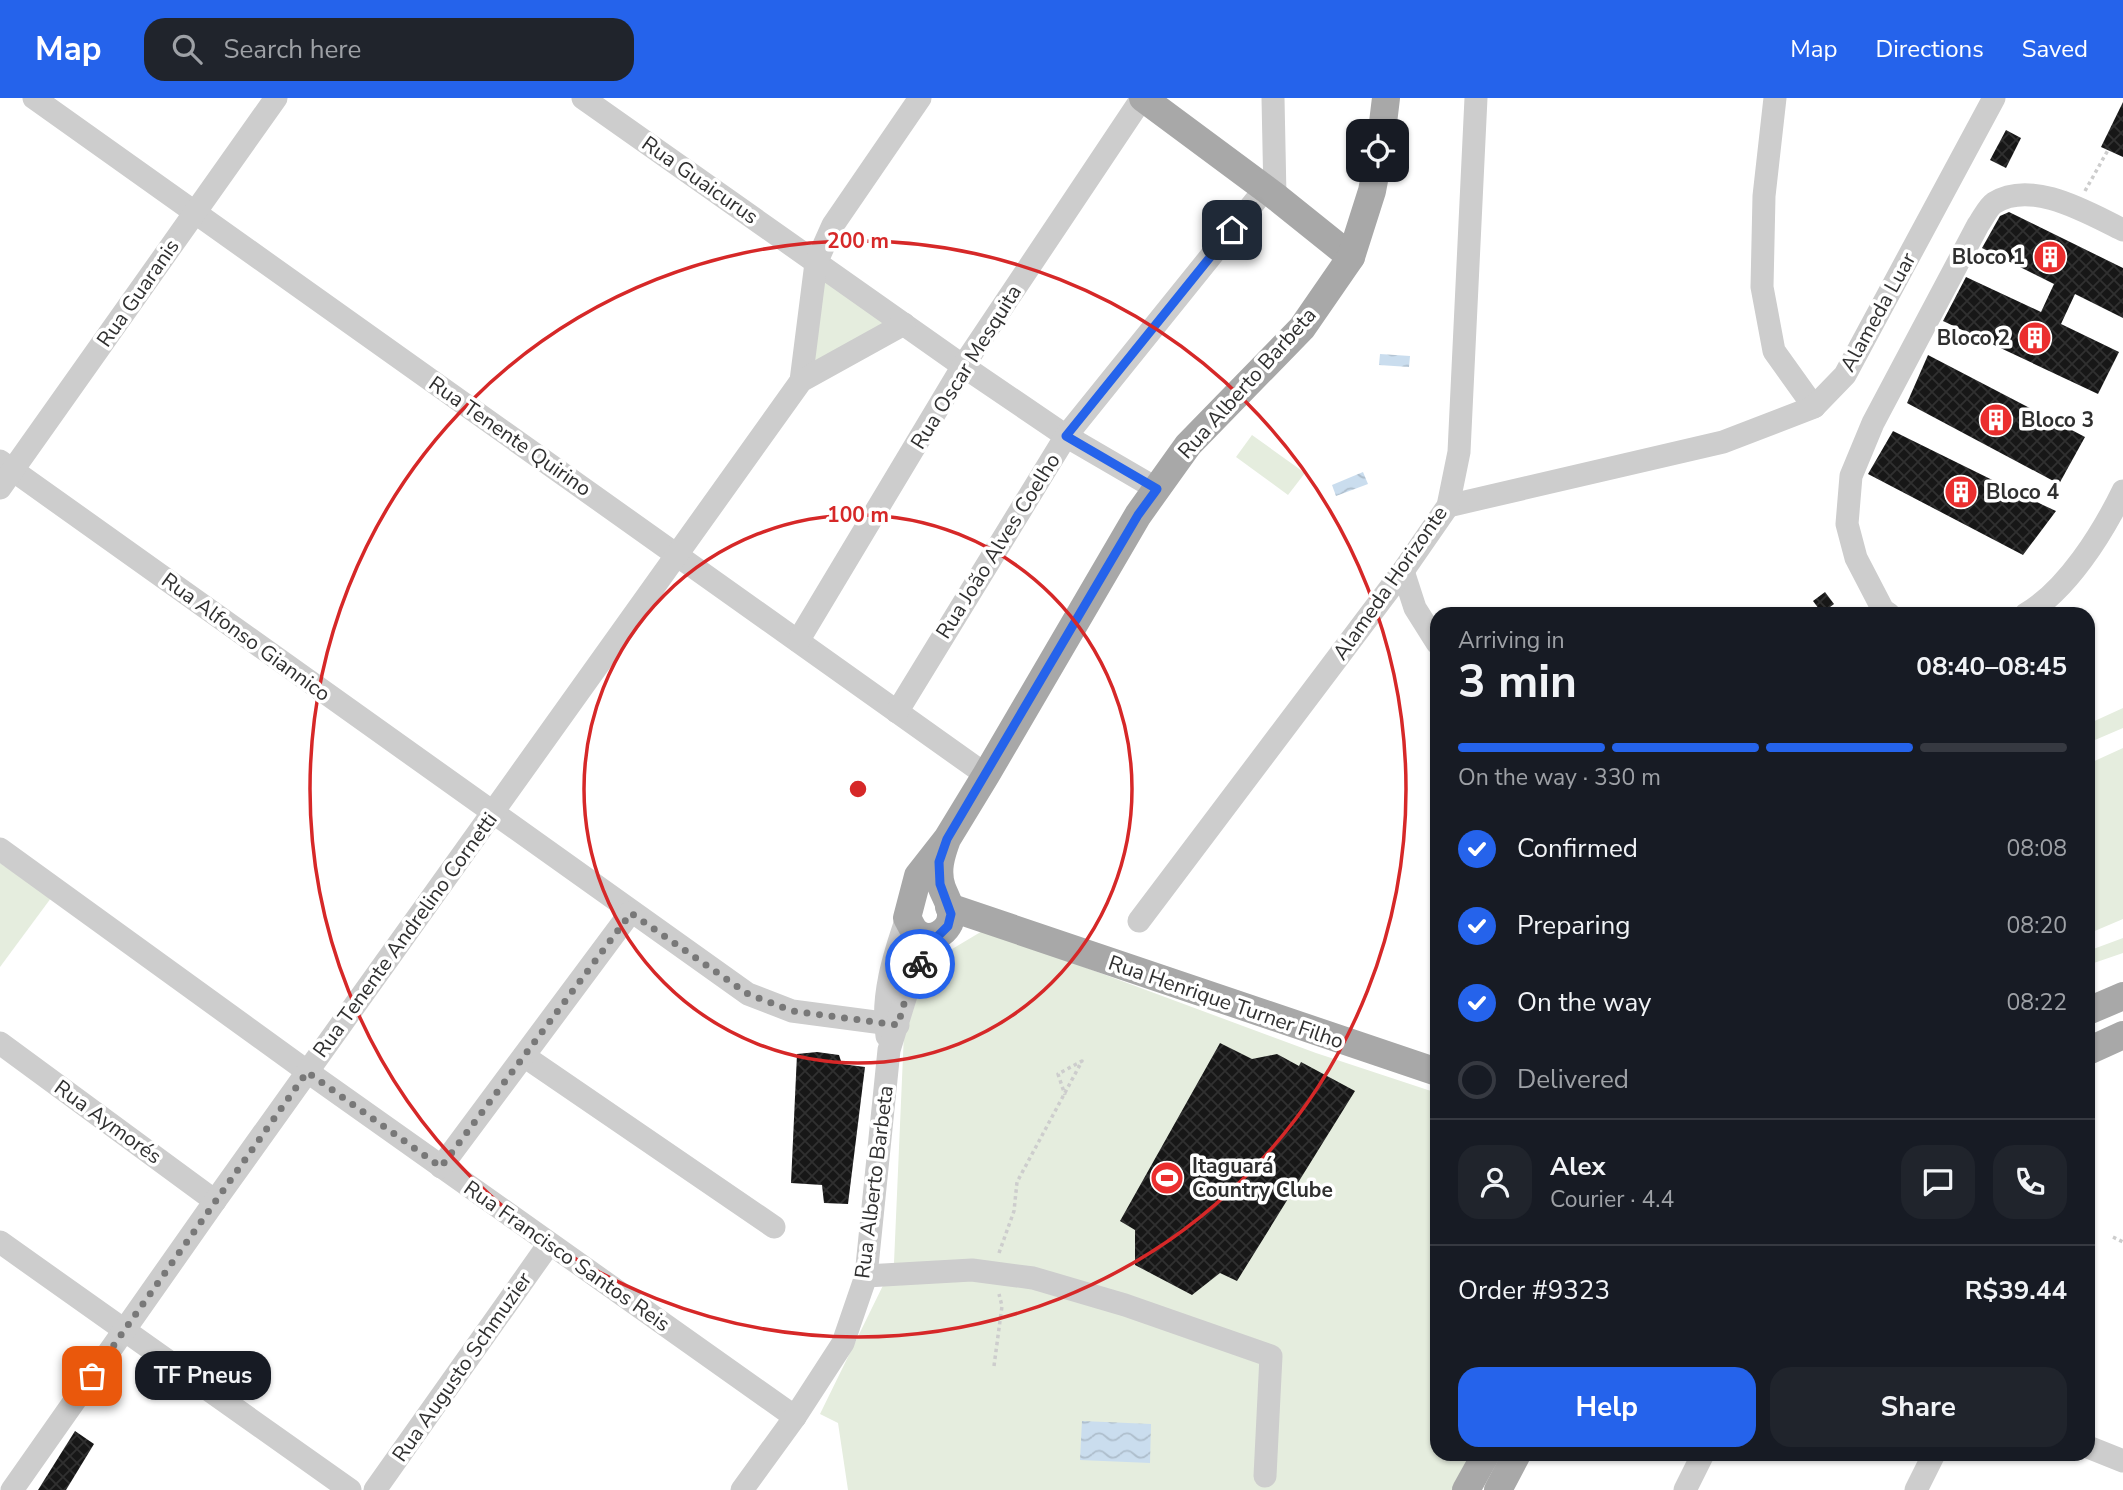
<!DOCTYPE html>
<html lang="en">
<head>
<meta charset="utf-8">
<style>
  body { margin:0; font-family:"Nunito Sans",sans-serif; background:#20242c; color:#f1f3f6; height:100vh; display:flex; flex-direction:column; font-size:26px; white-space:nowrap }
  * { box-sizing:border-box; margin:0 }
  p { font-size:23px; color:#9ea1a6 }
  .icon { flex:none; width:38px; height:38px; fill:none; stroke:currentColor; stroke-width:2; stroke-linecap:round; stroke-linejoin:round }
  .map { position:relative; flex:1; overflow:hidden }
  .side { position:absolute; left:1430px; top:509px; width:665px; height:854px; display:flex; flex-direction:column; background:#171b24; border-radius:21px; box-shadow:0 2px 5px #0004 }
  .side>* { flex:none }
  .buttons { position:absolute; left:1346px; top:21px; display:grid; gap:14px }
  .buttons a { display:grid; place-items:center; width:63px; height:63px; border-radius:14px; background:#171b24; box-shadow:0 2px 5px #0004; font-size:35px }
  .pin { position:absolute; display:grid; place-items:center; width:60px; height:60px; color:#fff; margin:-30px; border-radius:14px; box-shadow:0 4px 10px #0006 }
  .courier { position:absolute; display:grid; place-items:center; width:70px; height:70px; margin:-35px; border:5px solid #2563eb; border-radius:50%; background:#fff; color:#222; box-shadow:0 2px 9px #0007 }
  .bubble { position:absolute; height:49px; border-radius:21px; background:#171b24; box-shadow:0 2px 5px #0004; font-size:23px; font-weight:700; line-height:49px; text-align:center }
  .headline em { font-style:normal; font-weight:700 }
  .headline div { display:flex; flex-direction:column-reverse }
  .headline { display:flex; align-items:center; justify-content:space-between; height:119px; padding:0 28px }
  h1 { font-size:46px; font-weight:700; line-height:52px }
  .bar { display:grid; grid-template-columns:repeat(4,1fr); gap:10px 7px; align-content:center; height:84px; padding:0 28px }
  .bar i { height:9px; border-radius:5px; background:#363941 }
  .bar .on { background:#2563eb }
  .bar p { grid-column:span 4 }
  .line { display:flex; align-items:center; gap:18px; padding:0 28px; border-top:2px solid #363941 }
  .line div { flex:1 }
  .round { display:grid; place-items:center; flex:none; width:74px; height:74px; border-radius:21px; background:#20242c }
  ol { padding:0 28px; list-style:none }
  li { display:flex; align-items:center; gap:21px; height:77px }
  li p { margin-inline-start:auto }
  li .icon { padding:7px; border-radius:50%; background:#2563eb; color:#fff; stroke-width:4 }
  li:last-child { color:#9ea1a6 }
  li i { width:38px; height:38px; border:4px solid #363941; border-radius:50% }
  .primary-button { display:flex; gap:14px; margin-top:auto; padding:14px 28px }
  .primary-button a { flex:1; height:80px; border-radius:21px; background:#2563eb; color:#fff; font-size:28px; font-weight:700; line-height:80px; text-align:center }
  .primary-button a+a { background:#20242c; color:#f1f3f6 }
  header { display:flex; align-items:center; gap:42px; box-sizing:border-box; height:98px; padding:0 35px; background:#2563eb; color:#fff }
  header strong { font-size:33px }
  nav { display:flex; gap:38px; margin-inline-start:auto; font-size:24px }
  .search { width:490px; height:63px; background:#20242c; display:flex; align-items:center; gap:18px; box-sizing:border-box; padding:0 24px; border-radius:21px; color:#9ea1a6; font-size:26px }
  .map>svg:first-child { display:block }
</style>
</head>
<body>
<header>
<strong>Map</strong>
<div class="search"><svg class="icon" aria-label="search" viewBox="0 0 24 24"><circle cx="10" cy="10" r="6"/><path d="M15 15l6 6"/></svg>Search here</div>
<nav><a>Map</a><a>Directions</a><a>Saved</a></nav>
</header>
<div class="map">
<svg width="2123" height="1392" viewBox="0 0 2123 1392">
  <defs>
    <pattern id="water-waves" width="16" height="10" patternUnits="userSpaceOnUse" patternTransform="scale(1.75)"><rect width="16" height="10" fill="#caddee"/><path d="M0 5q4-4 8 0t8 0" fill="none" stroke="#aebecc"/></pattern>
    <pattern id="building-cross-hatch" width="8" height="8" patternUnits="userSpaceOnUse" patternTransform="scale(1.75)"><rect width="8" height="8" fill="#171717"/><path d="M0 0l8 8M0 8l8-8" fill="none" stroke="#303030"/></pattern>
  </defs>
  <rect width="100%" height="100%" fill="#fff"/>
  <g fill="#e5edde">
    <polygon points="818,169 901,228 804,277"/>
    <polygon points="1252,337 1305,375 1288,397 1236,359"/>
    <polygon points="2123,610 2123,630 2088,645 2088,626"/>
    <polygon points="2123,650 2123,821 2090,835 2088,830 2088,666"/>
    <polygon points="0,765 51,800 0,869"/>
    <polygon points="984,832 1316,955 1437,995 1437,1356 1481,1356 1461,1392 848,1392 838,1325 820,1316 894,1165 905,912 927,866"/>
    <polygon points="2123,840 2123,855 2088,867 2088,853"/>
  </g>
  <g fill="url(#water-waves)">
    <polygon points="1380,256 1410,258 1409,269 1379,267"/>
    <polygon points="1363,374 1368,386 1336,398 1332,387"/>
    <polygon points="1082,1323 1151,1326 1150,1365 1080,1362"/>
  </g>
  <g fill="url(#building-cross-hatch)">
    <polygon points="2123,4 2123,59 2101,49"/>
    <polygon points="2006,32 2021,40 2006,70 1990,62"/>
    <polygon points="2009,114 2123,170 2123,220 2075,196 2061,226 2119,254 2098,296 1943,223 1966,179 2041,214 2054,186 1982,150 2000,118"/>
    <polygon points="1928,257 2085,339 2059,386 1907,305"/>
    <polygon points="1893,333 2043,407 2056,413 2023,457 1868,376"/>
    <polygon points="1825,494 1834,506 1822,515 1813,503"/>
    <polygon points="1220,945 1252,961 1277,956 1299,968 1301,964 1355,993 1237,1183 1220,1175 1192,1197 1135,1167 1135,1132 1120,1123"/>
    <polygon points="817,954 839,957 842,966 865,969 848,1106 824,1105 822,1087 791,1085 797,956"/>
    <polygon points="75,1333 94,1346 66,1392 38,1392"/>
  </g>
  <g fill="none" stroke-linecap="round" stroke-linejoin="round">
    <g stroke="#cdcdcd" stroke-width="3.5" stroke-dasharray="3.5 3.5" stroke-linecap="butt">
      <polyline points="2085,93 2108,52"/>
      <polyline points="2113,1139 2123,1144"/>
      <polyline points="999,1155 1014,1113 1017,1084 1082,963 1058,976 1065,997"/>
      <polyline points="994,1268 1002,1208 999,1196"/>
    </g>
    <g stroke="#cdcdcd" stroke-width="23">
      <polyline points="34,0 986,677"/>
      <polyline points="583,0 963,268 1066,338 1157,391"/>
      <polyline points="1273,0 1275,98"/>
      <polyline points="1775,0 1764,98 1762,189 1774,253 1814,309"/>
      <polyline points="801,283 816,165 833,127 920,0"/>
      <polyline points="0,363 748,896 792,913 898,927"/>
      <polyline points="0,390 276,0"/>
      <polyline points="1448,408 1723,344 1814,309 1845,277 1994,0"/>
      <polyline points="1403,473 1415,510 1437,545"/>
      <path d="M1889,516L1883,512L1856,460L1847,426L1851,378L1873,325L1978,127C1983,120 1988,109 1994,105C2032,81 2088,115 2123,132"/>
      <path d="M2026,516C2067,492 2102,436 2123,393"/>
      <polyline points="798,543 963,268 1142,0"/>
      <polyline points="897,614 1066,338 1265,91"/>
      <polyline points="0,751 308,974 795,1319"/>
      <polyline points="1139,823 1403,473 1448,408 1459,354 1476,0"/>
      <path d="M887,938C881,899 894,857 907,820"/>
      <polyline points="0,945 215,1103"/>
      <polyline points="524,958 774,1129"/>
      <polyline points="441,1069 630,815"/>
      <polyline points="0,1144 350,1392"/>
      <polyline points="866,1178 972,1172 1033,1180 1125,1207 1271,1258 1265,1378"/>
      <polyline points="2088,1349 2123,1363"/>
      <polyline points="12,1392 215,1103 801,283 904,226"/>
      <polyline points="375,1392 549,1146"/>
      <polyline points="742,1392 795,1319 843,1245 866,1178 889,952 911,881 939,837"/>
      <polyline points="1685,1392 1703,1356"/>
      <polyline points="1916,1392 1934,1356"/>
    </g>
    <g stroke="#a8a8a8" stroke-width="28">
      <polyline points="1143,0 1275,98 1351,159"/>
      <polyline points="1382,33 1386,0"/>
      <path d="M947,741C941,757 936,773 942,790C945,798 951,807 951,816C952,833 930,847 916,834C912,831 910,824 907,820L918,778L947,741L986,677L1138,417L1188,347L1302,230L1351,159L1372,93L1376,72"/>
      <polyline points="949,809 1437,974"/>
      <polyline points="2088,913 2123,898"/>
      <polyline points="2088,953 2123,937"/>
      <polyline points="1466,1392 1486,1356"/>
      <polyline points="1498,1392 1517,1356"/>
    </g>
  </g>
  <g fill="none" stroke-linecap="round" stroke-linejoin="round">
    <polyline stroke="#787878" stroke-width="7" stroke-dasharray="0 12.6" points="92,1278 307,974 441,1069 631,815 748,896 792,913 898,927 911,881 920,866"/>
    <polyline stroke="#2563eb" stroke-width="9" points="920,866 939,837 948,828 951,816 940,786 939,764 947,741 1138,417 1157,391 1066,338 1232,132"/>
  </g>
  <g fill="none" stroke="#d62828" stroke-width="3.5">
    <circle cx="858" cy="691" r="274"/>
    <circle cx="858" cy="691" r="548"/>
  </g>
  <defs>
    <symbol id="building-disc" viewBox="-11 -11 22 22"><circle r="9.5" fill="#eb2e2e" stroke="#fff"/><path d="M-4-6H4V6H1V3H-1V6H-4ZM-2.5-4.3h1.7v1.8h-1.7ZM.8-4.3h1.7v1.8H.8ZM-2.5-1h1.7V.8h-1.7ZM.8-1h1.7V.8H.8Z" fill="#fff"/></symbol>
    <symbol id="stadium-disc" viewBox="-11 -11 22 22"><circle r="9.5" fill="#eb2e2e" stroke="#fff"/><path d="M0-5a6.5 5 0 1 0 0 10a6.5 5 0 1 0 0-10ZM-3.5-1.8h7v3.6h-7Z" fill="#fff"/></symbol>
  </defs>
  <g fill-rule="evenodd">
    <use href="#building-disc" x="2031" y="140" width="38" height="38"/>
    <use href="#building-disc" x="2016" y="221" width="38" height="38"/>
    <use href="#building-disc" x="1977" y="303" width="38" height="38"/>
    <use href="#building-disc" x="1942" y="375" width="38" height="38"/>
    <use href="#stadium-disc" x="1148" y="1061" width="38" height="38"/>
  </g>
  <g text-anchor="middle" stroke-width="7" stroke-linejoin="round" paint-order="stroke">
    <g font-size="21" fill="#303030" stroke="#fff">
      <text transform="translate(700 82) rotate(35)" y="7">Rua Guaicurus</text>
      <text transform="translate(138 195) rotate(-55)" y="7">Rua Guaranis</text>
      <text transform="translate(1878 214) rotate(-61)" y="7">Alameda Luar</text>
      <text transform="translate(966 269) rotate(-58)" y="7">Rua Oscar Mesquita</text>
      <text transform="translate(1247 285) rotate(-48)" y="7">Rua Alberto Barbeta</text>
      <text transform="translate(510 338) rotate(35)" y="7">Rua Tenente Quirino</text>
      <text transform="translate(998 448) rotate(-58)" y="7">Rua João Alves Coelho</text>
      <text transform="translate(1390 485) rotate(-55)" y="7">Alameda Horizonte</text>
      <text transform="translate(246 539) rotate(36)" y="7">Rua Alfonso Giannico</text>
      <text transform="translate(405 837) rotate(-54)" y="7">Rua Tenente Andrelino Cornetti</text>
      <text transform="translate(1226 904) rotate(19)" y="7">Rua Henrique Turner Filho</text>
      <text transform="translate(108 1024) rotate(36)" y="7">Rua Aymorés</text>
      <text transform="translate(874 1084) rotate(-83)" y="7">Rua Alberto Barbeta</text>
      <text transform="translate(567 1158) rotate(35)" y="7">Rua Francisco Santos Reis</text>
      <text transform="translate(462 1269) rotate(-55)" y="7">Rua Augusto Schmuzier</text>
    </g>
    <g font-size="21" font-weight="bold" fill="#303030" stroke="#fff" text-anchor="start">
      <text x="2025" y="166" text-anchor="end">Bloco 1</text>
      <text x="2010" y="247" text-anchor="end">Bloco 2</text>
      <text x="2021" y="329">Bloco 3</text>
      <text x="1986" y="401">Bloco 4</text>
      <text x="1192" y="1075">Itaguará<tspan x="1192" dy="24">Country Clube</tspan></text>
    </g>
  </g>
  <circle cx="858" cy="691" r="10" fill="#d62828" stroke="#fff" stroke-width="3.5"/>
  <g font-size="21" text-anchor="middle" font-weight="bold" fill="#d62828" stroke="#fff" stroke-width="7" stroke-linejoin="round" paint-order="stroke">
    <text x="858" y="150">200 m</text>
    <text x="858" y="424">100 m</text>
  </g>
</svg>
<div class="buttons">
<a><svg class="icon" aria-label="locate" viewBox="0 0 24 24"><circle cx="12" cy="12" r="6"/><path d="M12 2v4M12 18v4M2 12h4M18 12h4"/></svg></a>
</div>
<div class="pin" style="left:92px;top:1278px;background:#ea580c"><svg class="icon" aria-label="bag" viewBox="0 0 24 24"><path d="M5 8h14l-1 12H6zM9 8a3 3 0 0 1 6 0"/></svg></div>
<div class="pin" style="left:1232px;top:132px;background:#1f2937"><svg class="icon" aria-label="home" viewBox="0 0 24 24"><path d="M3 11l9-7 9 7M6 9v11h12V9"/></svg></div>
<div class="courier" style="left:920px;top:866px"><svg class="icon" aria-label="bike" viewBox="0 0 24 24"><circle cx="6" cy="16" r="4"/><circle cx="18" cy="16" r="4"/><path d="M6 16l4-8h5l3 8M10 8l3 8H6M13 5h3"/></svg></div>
<div class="bubble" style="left:135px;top:1253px;width:136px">TF Pneus</div>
<section class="side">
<div class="headline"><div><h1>3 min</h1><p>Arriving in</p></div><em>08:40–08:45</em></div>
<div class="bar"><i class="on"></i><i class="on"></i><i class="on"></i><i></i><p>On the way · 330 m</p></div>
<ol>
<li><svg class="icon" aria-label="check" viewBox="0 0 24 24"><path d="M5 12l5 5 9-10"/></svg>Confirmed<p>08:08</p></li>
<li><svg class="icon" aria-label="check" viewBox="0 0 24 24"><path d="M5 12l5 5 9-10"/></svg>Preparing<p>08:20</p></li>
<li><svg class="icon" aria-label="check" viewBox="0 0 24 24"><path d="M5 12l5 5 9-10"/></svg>On the way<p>08:22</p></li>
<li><i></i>Delivered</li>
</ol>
<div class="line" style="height:126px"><a class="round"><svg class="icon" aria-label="person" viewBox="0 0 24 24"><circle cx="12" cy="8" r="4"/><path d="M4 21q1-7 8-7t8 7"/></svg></a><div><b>Alex</b><p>Courier · 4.4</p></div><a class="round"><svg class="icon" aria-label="chat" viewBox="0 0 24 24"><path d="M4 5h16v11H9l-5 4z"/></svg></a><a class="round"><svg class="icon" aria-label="phone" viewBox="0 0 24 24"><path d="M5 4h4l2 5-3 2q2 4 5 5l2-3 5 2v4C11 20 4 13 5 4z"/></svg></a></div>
<div class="line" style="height:91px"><div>Order #9323</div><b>R$39.44</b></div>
<div class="primary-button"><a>Help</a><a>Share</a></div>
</section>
</div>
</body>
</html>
